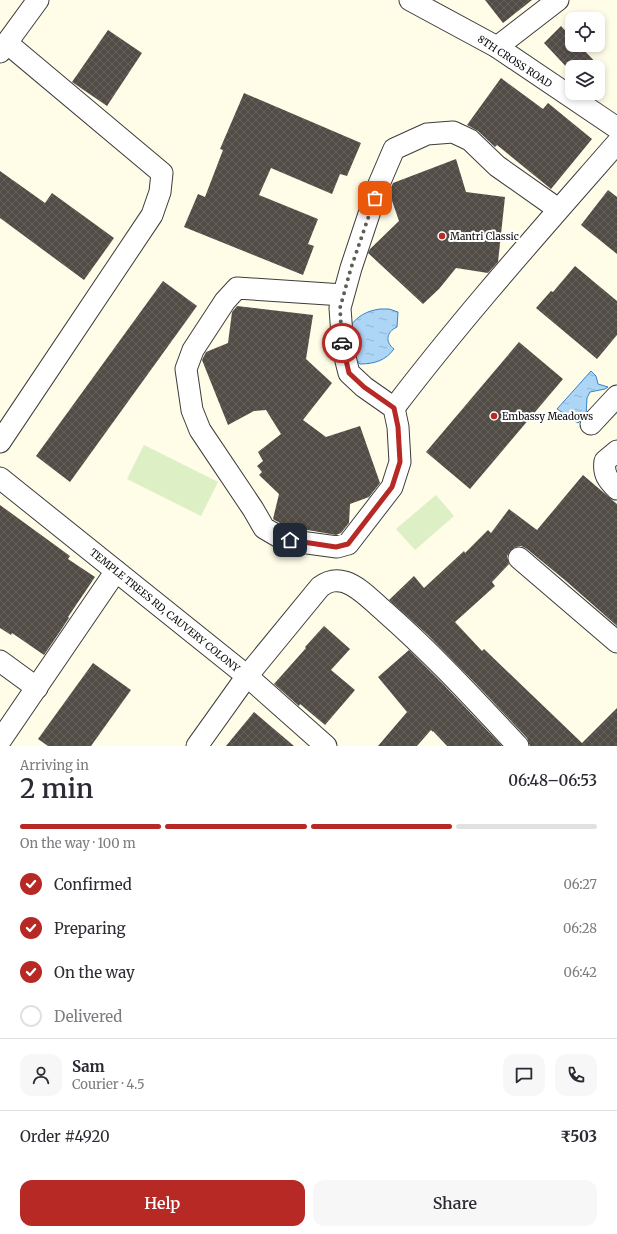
<!DOCTYPE html>
<html lang="en">
<head>
<meta charset="utf-8">
<style>
  body { margin:0; font-family:Merriweather,serif; background:#f7f7f7; color:#2b2b33; height:100vh; display:flex; flex-direction:column; font-size:15px; white-space:nowrap }
  * { box-sizing:border-box; margin:0 }
  p { font-size:13px; color:#7c7c81 }
  .icon { flex:none; width:22px; height:22px; fill:none; stroke:currentColor; stroke-width:2; stroke-linecap:round; stroke-linejoin:round }
  .map { position:relative; height:746px; overflow:hidden }
  .drawer { display:flex; flex-direction:column; background:#fff; flex:1 }
  .drawer>* { flex:none }
  .fabs { position:absolute; left:565px; top:12px; display:grid; gap:8px }
  .fabs a { display:grid; place-items:center; width:40px; height:40px; border-radius:8px; background:#fff; box-shadow:0 2px 6px #0003; font-size:20px }
  .pin { position:absolute; display:grid; place-items:center; width:34px; height:34px; color:#fff; margin:-17px; border-radius:8px; box-shadow:0 2px 6px #0006 }
  .courier { position:absolute; display:grid; place-items:center; width:40px; height:40px; margin:-20px; border:3px solid #b72925; border-radius:50%; background:#fff; color:#222; box-shadow:0 1px 5px #0007 }
  .headline em { font-style:normal; font-weight:600 }
  .headline div { display:flex; flex-direction:column-reverse }
  .headline { display:flex; align-items:center; justify-content:space-between; height:68px; padding:0 20px }
  h1 { font-size:26px; font-weight:600; line-height:30px }
  .bar { display:grid; grid-template-columns:repeat(4,1fr); gap:6px 4px; align-content:center; height:48px; padding:0 20px }
  .bar i { height:5px; border-radius:3px; background:#e1e1e2 }
  .bar .on { background:#b72925 }
  .bar p { grid-column:span 4 }
  .line { display:flex; align-items:center; gap:10px; padding:0 20px; border-top:1px solid #e1e1e2 }
  .line div { flex:1 }
  .round { display:grid; place-items:center; flex:none; width:42px; height:42px; border-radius:12px; background:#f7f7f7 }
  ol { padding:0 20px; list-style:none }
  li { display:flex; align-items:center; gap:12px; height:44px }
  li p { margin-inline-start:auto }
  li .icon { padding:4px; border-radius:50%; background:#b72925; color:#fff; stroke-width:4 }
  li:last-child { color:#7c7c81 }
  li i { width:22px; height:22px; border:2px solid #e1e1e2; border-radius:50% }
  .primary-button { display:flex; gap:8px; margin-top:auto; padding:8px 20px }
  .primary-button a { flex:1; height:46px; border-radius:12px; background:#b72925; color:#fff; font-size:16px; font-weight:600; line-height:46px; text-align:center }
  .primary-button a+a { background:#f7f7f7; color:#2b2b33 }
  .map>svg:first-child { display:block }
</style>
</head>
<body>
<div class="map">
<svg width="617" height="746" viewBox="0 0 617 746">
  <defs>
    <pattern id="water-ripples" width="26" height="14" patternUnits="userSpaceOnUse"><rect width="26" height="14" fill="#add5f5"/><path d="M2 4q2-2 4 0t4 0M15 11q2-2 4 0t4 0" fill="none" stroke="#94b6d1"/></pattern>
    <pattern id="building-cross-hatch" width="8" height="8" patternUnits="userSpaceOnUse"><rect width="8" height="8" fill="#524c47"/><path d="M0 0l8 8M0 8l8-8" fill="none" stroke="#66615d"/></pattern>
  </defs>
  <rect width="100%" height="100%" fill="#fffce7"/>
  <g fill="#ddefc4">
    <polygon points="144,445 218,482 201,516 127,479"/>
    <polygon points="436,495 454,516 415,550 396,529"/>
  </g>
  <g fill="url(#water-ripples)" stroke="#3584cb">
    <path d="M380,309H389L398,312L397,327C386,332 385,342 394,349C386,360 375,364 360,364L354,359L349,327C358,316 366,311 380,309Z"/>
    <polygon points="591,371 596,376 598,384 608,387 605,389 590,392 587,398 586,415 578,423 557,409"/>
  </g>
  <g fill="url(#building-cross-hatch)">
    <polygon points="485,0 532,0 503,23"/>
    <polygon points="561,26 572,38 572,45 579,45 604,71 598,77 598,67 572,67 572,73 544,43"/>
    <polygon points="108,30 142,53 107,106 72,82"/>
    <polygon points="501,78 543,109 548,103 592,139 551,189 497,145 495,147 478,131 467,125"/>
    <polygon points="244,93 361,143 347,176 340,174 332,194 271,168 259,195 318,219 308,244 314,246 303,275 184,227 198,194 205,197 223,150 220,149"/>
    <polygon points="456,159 466,192 505,197 498,262 488,273 456,268 439,289 423,304 368,253 370,249 399,221 389,192 393,183"/>
    <polygon points="0,171 45,203 52,193 114,238 84,280 0,218"/>
    <polygon points="608,190 617,197 617,254 581,225"/>
    <polygon points="575,266 617,301 617,335 597,359 536,308 551,291 553,292"/>
    <polygon points="163,281 197,306 70,482 36,456"/>
    <polygon points="237,306 313,315 306,359 332,383 303,420 326,437 360,426 380,483 369,497 350,504 349,523 341,533 336,535 285,526 273,519 279,494 259,475 262,472 257,466 263,461 258,452 281,434 266,410 254,411 228,425 202,360 206,352 228,343 232,312"/>
    <polygon points="519,342 563,379 470,489 426,452"/>
    <polygon points="583,475 617,504 617,626 566,581 527,549 521,546 515,547 510,551 507,556 509,564 492,582 495,586 455,622 482,651 484,649 582,743 617,708 617,746 530,746 527,738 478,686 428,635 389,600 414,576 424,588 464,551 465,553 488,530 491,533 509,509 537,530"/>
    <polygon points="0,505 70,556 68,559 95,577 68,617 69,618 44,655 12,633 11,635 0,628"/>
    <polygon points="324,626 350,649 331,670 355,690 325,725 300,704 299,706 274,684 306,648 305,647"/>
    <polygon points="409,650 444,685 502,746 447,746 433,731 433,732 431,730 417,746 378,746 407,712 378,677"/>
    <polygon points="93,663 131,690 91,746 48,746 38,739"/>
    <polygon points="254,712 294,746 226,746"/>
  </g>
  <g fill="none" stroke-linecap="round" stroke-linejoin="round">
    <defs>
      <g id="minor">
        <polyline points="410,0 497,47 617,128"/>
        <polyline points="497,47 558,0"/>
        <polyline points="0,52 38,0"/>
        <polyline points="343,295 237,288 225,301 193,350 186,369 192,410 200,430 253,509 264,528 281,538 300,542 337,547 348,544 392,487 400,462 398,427 394,408 364,387 349,373 343,349 340,308 351,268 379,184 394,149 427,134 453,132 470,140 497,166 558,209"/>
        <path d="M394,408C464,316 541,230 617,143"/>
        <polyline points="591,424 617,396"/>
        <polyline points="0,442 152,215 160,192 162,173 7,43"/>
        <path d="M617,451L605,461C603,474 608,480 617,489"/>
        <polyline points="0,478 247,676 326,746"/>
        <polyline points="519,558 617,642"/>
        <polyline points="0,661 37,688"/>
        <polyline points="0,741 116,571"/>
        <path d="M197,746L247,676L320,587C328,581 335,579 345,582C360,587 372,601 384,611C432,653 475,700 518,746"/>
      </g>
    </defs>
    <use href="#minor" stroke="#3d3d3d" stroke-width="23"/>
    <use href="#minor" stroke="#fff" stroke-width="21"/>
  </g>
  <g fill="none" stroke-linecap="round" stroke-linejoin="round">
    <polyline stroke="#605f57" stroke-width="4" stroke-dasharray="0 7.2" points="342,343 340,308 351,268 375,198"/>
    <polyline stroke="#b72925" stroke-width="5" points="290,540 336,547 348,544 392,487 400,462 398,427 394,408 364,387 349,373 342,343"/>
  </g>
  <g fill="#b72925" stroke="#fff" stroke-width="1.5">
    <circle cx="442" cy="236" r="4"/>
    <circle cx="494" cy="416" r="4"/>
  </g>
  <g text-anchor="middle" stroke-width="4" stroke-linejoin="round" paint-order="stroke">
    <g font-size="10" fill="#0a0a0a" stroke="#fff">
      <text transform="translate(515 61) rotate(33)" y="4">8TH CROSS ROAD</text>
      <text transform="translate(165 610) rotate(39)" y="4">TEMPLE TREES RD, CAUVERY COLONY</text>
    </g>
    <g font-size="10" fill="#0a0a0a" stroke="#fff" text-anchor="start">
      <text x="450" y="240">Mantri Classic</text>
      <text x="502" y="420">Embassy Meadows</text>
    </g>
  </g>
</svg>
<div class="fabs">
<a><svg class="icon" aria-label="locate" viewBox="0 0 24 24"><circle cx="12" cy="12" r="6"/><path d="M12 2v4M12 18v4M2 12h4M18 12h4"/></svg></a>
<a><svg class="icon" aria-label="layers" viewBox="0 0 24 24"><path d="M12 4l9 5-9 5-9-5zM3 14l9 5 9-5"/></svg></a>
</div>
<div class="pin" style="left:375px;top:198px;background:#ea580c"><svg class="icon" aria-label="bag" viewBox="0 0 24 24"><path d="M5 8h14l-1 12H6zM9 8a3 3 0 0 1 6 0"/></svg></div>
<div class="pin" style="left:290px;top:540px;background:#1f2937"><svg class="icon" aria-label="home" viewBox="0 0 24 24"><path d="M3 11l9-7 9 7M6 9v11h12V9"/></svg></div>
<div class="courier" style="left:342px;top:343px"><svg class="icon" aria-label="car" viewBox="0 0 24 24"><path d="M5 17H2v-5l4-1 3-4h7l3 4 3 1v5h-3M9 17h6M6 11h13"/><circle cx="7" cy="17" r="2"/><circle cx="17" cy="17" r="2"/></svg></div>
</div>
<section class="drawer">
<div class="headline"><div><h1>2 min</h1><p>Arriving in</p></div><em>06:48–06:53</em></div>
<div class="bar"><i class="on"></i><i class="on"></i><i class="on"></i><i></i><p>On the way · 100 m</p></div>
<ol>
<li><svg class="icon" aria-label="check" viewBox="0 0 24 24"><path d="M5 12l5 5 9-10"/></svg>Confirmed<p>06:27</p></li>
<li><svg class="icon" aria-label="check" viewBox="0 0 24 24"><path d="M5 12l5 5 9-10"/></svg>Preparing<p>06:28</p></li>
<li><svg class="icon" aria-label="check" viewBox="0 0 24 24"><path d="M5 12l5 5 9-10"/></svg>On the way<p>06:42</p></li>
<li><i></i>Delivered</li>
</ol>
<div class="line" style="height:72px"><a class="round"><svg class="icon" aria-label="person" viewBox="0 0 24 24"><circle cx="12" cy="8" r="4"/><path d="M4 21q1-7 8-7t8 7"/></svg></a><div><b>Sam</b><p>Courier · 4.5</p></div><a class="round"><svg class="icon" aria-label="chat" viewBox="0 0 24 24"><path d="M4 5h16v11H9l-5 4z"/></svg></a><a class="round"><svg class="icon" aria-label="phone" viewBox="0 0 24 24"><path d="M5 4h4l2 5-3 2q2 4 5 5l2-3 5 2v4C11 20 4 13 5 4z"/></svg></a></div>
<div class="line" style="height:52px"><div>Order #4920</div><b>₹503</b></div>
<div class="primary-button"><a>Help</a><a>Share</a></div>
</section>
</body>
</html>
